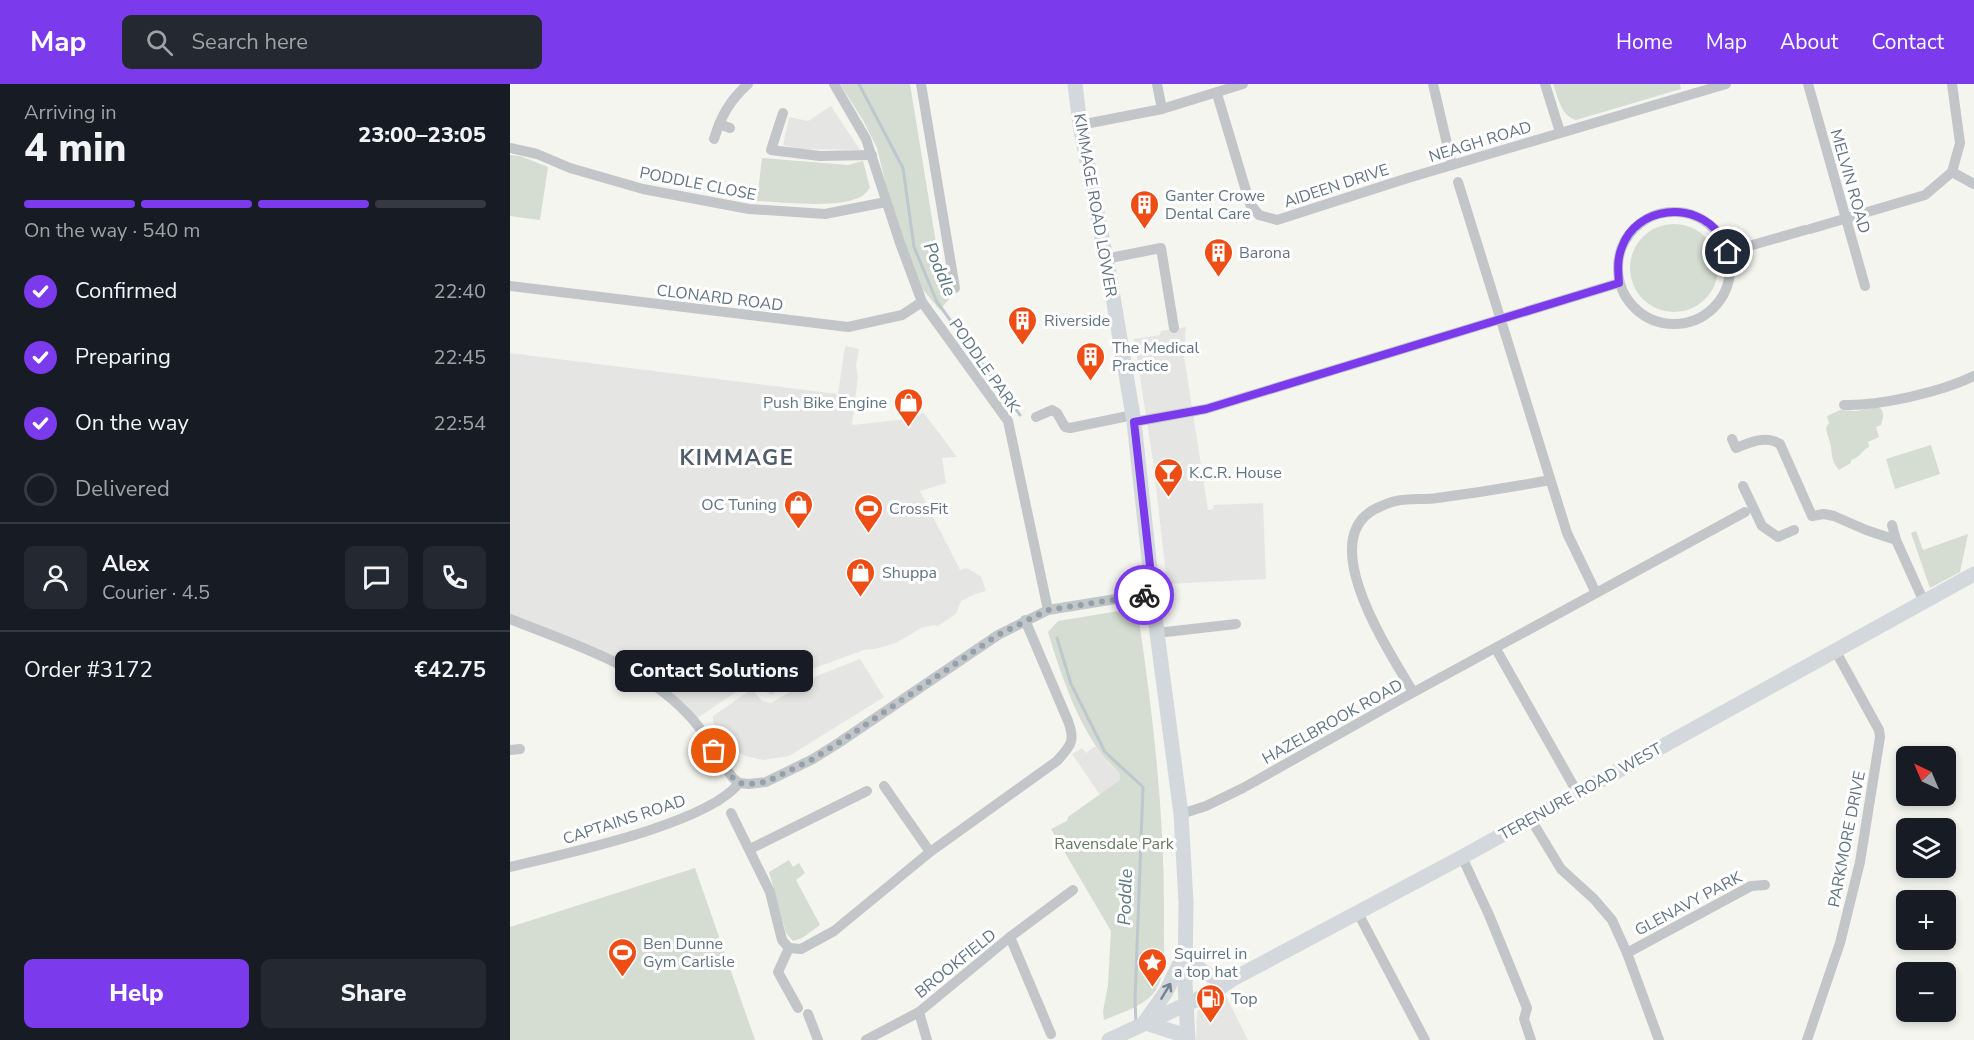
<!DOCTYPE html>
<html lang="en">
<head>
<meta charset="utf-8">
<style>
  body { margin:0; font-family:"Nunito Sans",sans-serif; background:#242831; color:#f1f3f6; height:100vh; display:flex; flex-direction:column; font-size:22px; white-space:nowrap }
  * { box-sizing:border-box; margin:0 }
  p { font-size:20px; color:#9ea1a6 }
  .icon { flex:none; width:33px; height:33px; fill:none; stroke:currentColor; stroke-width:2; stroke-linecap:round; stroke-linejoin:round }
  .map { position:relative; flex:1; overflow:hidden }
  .side { display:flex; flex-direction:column; background:#171b24; width:510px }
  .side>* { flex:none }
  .needle { width:39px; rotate:316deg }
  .buttons { position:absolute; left:1386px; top:662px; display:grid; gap:12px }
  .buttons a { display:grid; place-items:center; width:60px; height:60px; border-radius:9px; background:#171b24; box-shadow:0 3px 9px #0003; font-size:30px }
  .pin { position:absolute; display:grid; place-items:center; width:51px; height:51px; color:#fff; margin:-26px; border:3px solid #fff; border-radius:50%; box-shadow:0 2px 6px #0007 }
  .courier { position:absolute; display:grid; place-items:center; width:60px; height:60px; margin:-30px; border:4px solid #7c3aed; border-radius:50%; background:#fff; color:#222; box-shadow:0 2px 8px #0007 }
  .bubble { position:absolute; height:42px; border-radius:9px; background:#171b24; box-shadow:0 3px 9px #0003; font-size:20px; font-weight:800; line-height:42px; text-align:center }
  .summary em { font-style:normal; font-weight:800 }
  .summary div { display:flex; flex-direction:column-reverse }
  .summary { display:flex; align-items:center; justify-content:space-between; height:102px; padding:0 24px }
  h1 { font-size:39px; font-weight:800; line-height:45px }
  .bar { display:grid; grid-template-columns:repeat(4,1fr); gap:9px 6px; align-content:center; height:72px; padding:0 24px }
  .bar i { height:8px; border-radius:4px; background:#363941 }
  .bar .on { background:#7c3aed }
  .bar p { grid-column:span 4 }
  .line { display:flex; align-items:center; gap:15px; padding:0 24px; border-top:2px solid #363941 }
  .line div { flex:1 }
  .round { display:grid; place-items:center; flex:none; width:63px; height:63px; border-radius:9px; background:#242831 }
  ol { padding:0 24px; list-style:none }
  li { display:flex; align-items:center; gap:18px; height:66px }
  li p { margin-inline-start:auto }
  li .icon { padding:6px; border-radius:50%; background:#7c3aed; color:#fff; stroke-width:4 }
  li:last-child { color:#9ea1a6 }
  li i { width:33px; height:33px; border:3px solid #363941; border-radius:50% }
  .primary-button { display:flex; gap:12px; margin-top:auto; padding:12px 24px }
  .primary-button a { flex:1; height:69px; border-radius:9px; background:#7c3aed; color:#fff; font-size:24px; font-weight:800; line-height:69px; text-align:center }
  .primary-button a+a { background:#242831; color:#f1f3f6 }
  header { display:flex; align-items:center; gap:36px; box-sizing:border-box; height:84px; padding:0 30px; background:#7c3aed; color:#fff }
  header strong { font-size:28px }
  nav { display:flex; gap:33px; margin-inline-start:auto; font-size:21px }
  .search { width:420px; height:54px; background:#242831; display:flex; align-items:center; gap:15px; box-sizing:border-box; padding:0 21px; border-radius:9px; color:#9ea1a6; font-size:22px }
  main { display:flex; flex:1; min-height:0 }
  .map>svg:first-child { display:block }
</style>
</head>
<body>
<header>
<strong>Map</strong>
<div class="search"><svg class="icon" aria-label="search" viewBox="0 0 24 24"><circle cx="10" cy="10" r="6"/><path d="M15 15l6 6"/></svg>Search here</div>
<nav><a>Home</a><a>Map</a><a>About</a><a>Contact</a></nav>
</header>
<main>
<section class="side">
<div class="summary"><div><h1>4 min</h1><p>Arriving in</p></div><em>23:00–23:05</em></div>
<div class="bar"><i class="on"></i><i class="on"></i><i class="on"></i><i></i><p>On the way · 540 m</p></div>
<ol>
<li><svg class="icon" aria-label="check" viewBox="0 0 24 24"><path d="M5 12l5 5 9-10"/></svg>Confirmed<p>22:40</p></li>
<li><svg class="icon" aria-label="check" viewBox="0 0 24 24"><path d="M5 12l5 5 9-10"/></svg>Preparing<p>22:45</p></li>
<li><svg class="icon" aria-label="check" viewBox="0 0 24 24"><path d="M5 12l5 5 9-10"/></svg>On the way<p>22:54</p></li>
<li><i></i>Delivered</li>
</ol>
<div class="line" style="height:108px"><a class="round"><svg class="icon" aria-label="person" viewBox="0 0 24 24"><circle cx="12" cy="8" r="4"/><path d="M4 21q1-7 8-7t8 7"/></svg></a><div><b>Alex</b><p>Courier · 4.5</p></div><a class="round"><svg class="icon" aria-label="chat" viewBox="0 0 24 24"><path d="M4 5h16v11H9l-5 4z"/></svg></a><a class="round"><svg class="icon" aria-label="phone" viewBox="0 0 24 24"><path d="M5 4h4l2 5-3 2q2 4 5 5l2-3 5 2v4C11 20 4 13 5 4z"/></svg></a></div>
<div class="line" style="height:78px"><div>Order #3172</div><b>€42.75</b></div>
<div class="primary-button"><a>Help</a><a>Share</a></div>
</section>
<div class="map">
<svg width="1464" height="956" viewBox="0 0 1464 956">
  <rect width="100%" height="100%" fill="#f5f5f0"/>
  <g fill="#e5e6e4">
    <polygon points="321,22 350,66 292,65 273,61 279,33 298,37"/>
    <polygon points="676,243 674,272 698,426 704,425 703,421 753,419 756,495 657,500 643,377 624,255 650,251 651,247"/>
    <polygon points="335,262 349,265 346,281 348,294 342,341 405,334 413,328 447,373 432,374 436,399 410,407 450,486 456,484 471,492 476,507 463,511 451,517 446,530 428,542 424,541 411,544 386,559 365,565 354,566 302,585 261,611 241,598 183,637 136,596 0,536 0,269 328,310"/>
    <polygon points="350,575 374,613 279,672 253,676 235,672 221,663 203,638 203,632 242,605 252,617 261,619 309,591"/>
    <polygon points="585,662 600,681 609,688 610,697 590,711 562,670 572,664 576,669"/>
    <polygon points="715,910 738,956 686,956 687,927"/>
  </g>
  <g fill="#d5dcd1">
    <polygon points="330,0 400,0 432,196 439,215 430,226 403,194 391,162 367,64 353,36"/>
    <path d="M1043,0H1170L1171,5L1066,36C1051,32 1048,13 1043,0Z"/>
    <polygon points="0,71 10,72 38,83 30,136 0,132"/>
    <path d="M252,74L338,81L353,77L360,104C357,107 354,112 350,113C328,125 273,118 247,117Z"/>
    <circle cx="1164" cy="184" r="44"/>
    <path d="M1369,323C1375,328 1373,333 1371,341L1366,343L1369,353L1358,358L1359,363C1351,367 1351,373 1341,376V379L1329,386C1322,378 1322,373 1321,363C1320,357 1317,351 1316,344L1319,339L1317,332L1330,326L1346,327Z"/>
    <polygon points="1421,361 1430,390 1385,405 1376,375"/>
    <polygon points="1406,447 1413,466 1458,450 1450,488 1420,504 1401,449"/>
    <path d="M609,527H617L629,537C644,637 655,738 654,839C653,859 658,889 645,907C635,922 611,929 594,936L593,927L598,901L601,847L541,745L557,737L558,733L610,696L609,688C573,659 551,591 538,548L548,537Z"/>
    <polygon points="279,776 283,783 289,779 295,789 286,796 310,841 292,854 283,857 276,849 259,788"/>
    <polygon points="185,784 245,956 0,956 0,843"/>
  </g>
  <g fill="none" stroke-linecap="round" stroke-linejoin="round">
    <g stroke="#bcc8cd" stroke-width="3">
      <polyline points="349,0 393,84 404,163 427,218 510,331"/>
      <polyline points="547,554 561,600 595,668 633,703 625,916 626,939"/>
    </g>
    <g stroke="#c2c6c9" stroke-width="10">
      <polyline points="324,0 356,55 390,159 412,218 498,337 538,526"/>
      <polyline points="411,0 445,204"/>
      <polyline points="647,0 652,25"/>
      <polyline points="923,0 942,81"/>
      <polyline points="1035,0 1050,48"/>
      <polyline points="1298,0 1355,202"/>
      <polyline points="707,10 740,120 749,131 767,136 898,94 1216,0"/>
      <polyline points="273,29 261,66 310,72 362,71"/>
      <polyline points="209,40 220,44"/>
      <polyline points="570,41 652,25 733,0"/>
      <path d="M204,55C211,32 220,16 238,0"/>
      <polyline points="0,64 27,70 60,84 133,105 239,125 315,130 376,118"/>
      <polyline points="1442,88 1464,100"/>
      <polyline points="948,98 1057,449 1086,509"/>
      <circle cx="1164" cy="184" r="56"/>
      <polyline points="1300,145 1415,111 1442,88 1450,59 1442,0"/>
      <polyline points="1218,168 1295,146"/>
      <polyline points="595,175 651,164 664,244"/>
      <polyline points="0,202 338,243 392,231 412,218"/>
      <path d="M1334,321C1370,322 1431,308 1464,292"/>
      <polyline points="526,333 542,326 547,329 555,343 560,344 623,331"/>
      <polyline points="624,338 696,325 1109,199"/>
      <path d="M1222,355L1226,364C1240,358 1256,351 1270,360L1302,432L1314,430L1324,432L1356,446L1386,456L1414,518"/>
      <polyline points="1233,402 1252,442 1268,453 1284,446"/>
      <polyline points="1382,441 1386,456"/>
      <path d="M0,535C65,561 137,582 184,637C199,655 209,676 223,694L229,699L239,700L256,698L303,675L330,658L488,551L538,526L643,509"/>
      <polyline points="647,549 726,540"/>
      <polyline points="986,565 1067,708"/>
      <path d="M903,608C881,570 804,457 865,425C872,422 879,418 886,417C900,414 914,416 927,414C965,409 1003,403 1040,396"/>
      <polyline points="0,666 10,665"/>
      <polyline points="374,702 420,768"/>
      <path d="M221,729L260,808L272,856L279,864L291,865L324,847L420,768L547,677C560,662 566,658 558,637L515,536"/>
      <polyline points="671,730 696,722 733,704 893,614 1235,428"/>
      <polyline points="1020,734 1051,785 1084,815 1102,836 1117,869 1149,956"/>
      <polyline points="240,765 357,707"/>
      <polyline points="952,773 979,831 1017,924 1014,935 1021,956"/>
      <path d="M0,783C53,770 198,740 229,699"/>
      <polyline points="848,829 915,956"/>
      <polyline points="500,853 541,950"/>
      <polyline points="279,864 268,888 288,924"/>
      <polyline points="1117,869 1241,802 1255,801"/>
      <polyline points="409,928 417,956"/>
      <polyline points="298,930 308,956"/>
      <polyline points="356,956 409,928 500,853 563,806"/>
      <polyline points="1297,956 1330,859 1350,778 1370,653 1369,646 1325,566"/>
    </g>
    <g stroke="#d2d8dc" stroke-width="15">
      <polyline points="565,0 570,41 600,195 624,338 647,549 671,730 676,818 675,899 678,956"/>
      <path d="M675,868C687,886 699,895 721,896"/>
      <polyline points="634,939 656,908 672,875"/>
      <polyline points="636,939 670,950 678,956"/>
      <polyline points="599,956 705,907 721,896 952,773 1464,490"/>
    </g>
  </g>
  <defs><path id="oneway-shaft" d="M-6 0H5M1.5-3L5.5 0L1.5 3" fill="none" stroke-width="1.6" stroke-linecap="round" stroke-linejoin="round" transform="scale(1.5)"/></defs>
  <use stroke="#728391" href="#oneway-shaft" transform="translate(656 907) rotate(-59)"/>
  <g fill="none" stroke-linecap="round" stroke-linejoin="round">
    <polyline stroke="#95a1aa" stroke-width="6" stroke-dasharray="0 10.8" points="204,667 223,694 229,699 239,700 256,698 303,675 330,658 488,551 538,526 634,511"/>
    <path stroke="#7c3aed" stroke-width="8" d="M634,511L643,509L624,338L696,325L1109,199C1108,186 1107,175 1112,163C1126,122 1186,116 1210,151C1214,156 1216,163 1218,168"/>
  </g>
  <defs>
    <symbol id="building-pin" viewBox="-11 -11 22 30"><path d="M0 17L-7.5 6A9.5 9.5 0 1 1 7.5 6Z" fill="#ef4d16" stroke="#fff"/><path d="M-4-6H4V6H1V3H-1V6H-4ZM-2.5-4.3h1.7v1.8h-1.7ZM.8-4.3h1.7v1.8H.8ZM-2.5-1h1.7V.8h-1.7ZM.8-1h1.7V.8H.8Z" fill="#fff"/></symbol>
    <symbol id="shop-pin" viewBox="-11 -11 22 30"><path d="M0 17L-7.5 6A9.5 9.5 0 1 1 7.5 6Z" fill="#ef4d16" stroke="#fff"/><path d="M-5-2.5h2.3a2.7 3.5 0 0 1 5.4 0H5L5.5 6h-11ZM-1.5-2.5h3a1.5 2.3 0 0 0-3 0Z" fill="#fff"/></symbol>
    <symbol id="bar-pin" viewBox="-11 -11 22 30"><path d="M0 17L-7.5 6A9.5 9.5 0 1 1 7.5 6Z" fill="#ef4d16" stroke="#fff"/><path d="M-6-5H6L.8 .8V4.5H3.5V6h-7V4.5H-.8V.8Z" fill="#fff"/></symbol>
    <symbol id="stadium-pin" viewBox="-11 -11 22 30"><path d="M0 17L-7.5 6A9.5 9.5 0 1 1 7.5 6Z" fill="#ef4d16" stroke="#fff"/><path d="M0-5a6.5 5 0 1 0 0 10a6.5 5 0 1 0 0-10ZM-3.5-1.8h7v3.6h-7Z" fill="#fff"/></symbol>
    <symbol id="sight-pin" viewBox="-11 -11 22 30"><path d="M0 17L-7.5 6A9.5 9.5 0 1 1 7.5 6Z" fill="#ef4d16" stroke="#fff"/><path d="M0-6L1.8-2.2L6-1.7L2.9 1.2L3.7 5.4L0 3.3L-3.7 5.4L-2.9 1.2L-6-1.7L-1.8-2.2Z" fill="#fff"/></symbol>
    <symbol id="fuel-pin" viewBox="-11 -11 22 30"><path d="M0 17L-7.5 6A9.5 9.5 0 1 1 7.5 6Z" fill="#ef4d16" stroke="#fff"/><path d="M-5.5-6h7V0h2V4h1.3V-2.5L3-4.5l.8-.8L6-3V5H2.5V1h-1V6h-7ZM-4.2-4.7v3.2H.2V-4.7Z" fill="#fff"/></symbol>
  </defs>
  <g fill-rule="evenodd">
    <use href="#building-pin" x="618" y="104" width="33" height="45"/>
    <use href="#building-pin" x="692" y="152" width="33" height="45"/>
    <use href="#building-pin" x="496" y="220" width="33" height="45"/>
    <use href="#building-pin" x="564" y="256" width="33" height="45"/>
    <use href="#shop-pin" x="382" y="302" width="33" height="45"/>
    <use href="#bar-pin" x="642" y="372" width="33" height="45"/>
    <use href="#shop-pin" x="272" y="404" width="33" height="45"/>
    <use href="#stadium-pin" x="342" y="408" width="33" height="45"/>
    <use href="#shop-pin" x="334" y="472" width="33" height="45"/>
    <use href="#stadium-pin" x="96" y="852" width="33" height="45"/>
    <use href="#sight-pin" x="626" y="862" width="33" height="45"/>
    <use href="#fuel-pin" x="684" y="898" width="33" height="45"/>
  </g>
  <g text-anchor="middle" stroke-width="6" stroke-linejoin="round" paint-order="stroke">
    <g font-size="16" fill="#617484" stroke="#fff">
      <text transform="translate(970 57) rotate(-17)" y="6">NEAGH ROAD</text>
      <text transform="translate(1341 97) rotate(74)" y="6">MELVIN ROAD</text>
      <text transform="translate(188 99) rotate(11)" y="6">PODDLE CLOSE</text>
      <text transform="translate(826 101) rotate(-18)" y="6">AIDEEN DRIVE</text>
      <text transform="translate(586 121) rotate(80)" y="6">KIMMAGE ROAD LOWER</text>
      <text transform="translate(210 213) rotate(7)" y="6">CLONARD ROAD</text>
      <text transform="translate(475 281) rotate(55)" y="6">PODDLE PARK</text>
      <text transform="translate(822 637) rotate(-29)" y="6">HAZELBROOK ROAD</text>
      <text transform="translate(1070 707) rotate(-29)" y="6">TERENURE ROAD WEST</text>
      <text transform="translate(114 735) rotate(-18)" y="6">CAPTAINS ROAD</text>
      <text transform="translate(1336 755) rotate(-79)" y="6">PARKMORE DRIVE</text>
      <text transform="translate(1178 819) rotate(-28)" y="6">GLENAVY PARK</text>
      <text transform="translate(445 879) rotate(-39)" y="6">BROOKFIELD</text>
    </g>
    <g font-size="16" fill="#617484" stroke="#fff" text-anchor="start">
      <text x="655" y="117">Ganter Crowe<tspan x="655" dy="18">Dental Care</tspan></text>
      <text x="729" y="174">Barona</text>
      <text x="534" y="242">Riverside</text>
      <text x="602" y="269">The Medical<tspan x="602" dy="18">Practice</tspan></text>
      <text x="377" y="324" text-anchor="end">Push Bike Engine</text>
      <text x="679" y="394">K.C.R. House</text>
      <text x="267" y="426" text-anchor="end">OC Tuning</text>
      <text x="379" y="430">CrossFit</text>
      <text x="372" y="494">Shuppa</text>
      <text x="133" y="865">Ben Dunne<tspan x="133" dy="18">Gym Carlisle</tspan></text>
      <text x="664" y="875">Squirrel in<tspan x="664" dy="18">a top hat</tspan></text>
      <text x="721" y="920">Top</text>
    </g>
    <g font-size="16" fill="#657a61" stroke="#fff">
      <text x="604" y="765">Ravensdale Park</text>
    </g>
    <g font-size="18" font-style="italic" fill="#5d7781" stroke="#fff">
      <text transform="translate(430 185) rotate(67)" y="6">Poddle</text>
      <text transform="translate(615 813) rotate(-88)" y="6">Poddle</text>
    </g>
    <g font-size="22" font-weight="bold" letter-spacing="1.5" fill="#505d68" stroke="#fff">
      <text x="227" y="381">KIMMAGE</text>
    </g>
  </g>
</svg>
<div class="buttons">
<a><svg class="needle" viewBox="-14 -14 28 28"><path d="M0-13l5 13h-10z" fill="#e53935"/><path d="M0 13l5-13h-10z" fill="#9ea1a6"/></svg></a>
<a><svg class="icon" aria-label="layers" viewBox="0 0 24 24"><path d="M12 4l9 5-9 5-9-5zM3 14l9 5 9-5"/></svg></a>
<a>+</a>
<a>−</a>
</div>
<div class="pin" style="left:204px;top:667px;background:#ea580c"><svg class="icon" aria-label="bag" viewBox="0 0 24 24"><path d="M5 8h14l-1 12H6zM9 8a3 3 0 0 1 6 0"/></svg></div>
<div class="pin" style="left:1218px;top:168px;background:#1f2937"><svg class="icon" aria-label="home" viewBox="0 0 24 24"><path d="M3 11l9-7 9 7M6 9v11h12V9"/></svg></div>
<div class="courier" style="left:634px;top:511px"><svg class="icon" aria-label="bike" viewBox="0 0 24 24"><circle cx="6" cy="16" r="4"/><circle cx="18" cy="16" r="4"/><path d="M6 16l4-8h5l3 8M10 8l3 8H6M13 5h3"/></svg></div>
<div class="bubble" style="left:105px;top:566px;width:198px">Contact Solutions</div>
</div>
</main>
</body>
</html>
